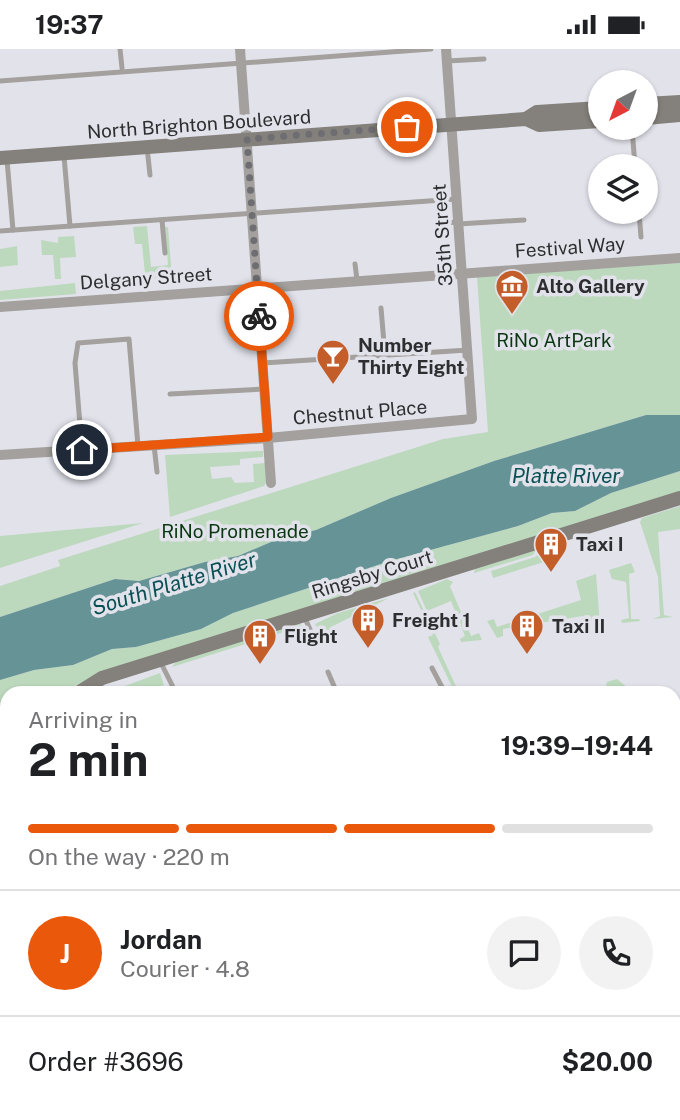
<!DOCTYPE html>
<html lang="en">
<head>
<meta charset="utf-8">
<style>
  body { margin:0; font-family:"Public Sans",sans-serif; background:#f2f2f2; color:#202124; height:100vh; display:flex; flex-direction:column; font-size:26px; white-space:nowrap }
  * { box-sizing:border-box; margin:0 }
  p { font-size:23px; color:#757577 }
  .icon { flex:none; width:38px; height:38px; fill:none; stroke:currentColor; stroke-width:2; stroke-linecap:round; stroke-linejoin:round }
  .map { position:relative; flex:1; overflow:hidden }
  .drawer { position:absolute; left:0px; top:637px; width:681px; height:434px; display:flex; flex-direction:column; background:#fff; border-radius:21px 21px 0 0; box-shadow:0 2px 5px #0004 }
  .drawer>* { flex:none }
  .needle { width:46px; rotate:221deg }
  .fabs { position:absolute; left:588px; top:21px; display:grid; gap:14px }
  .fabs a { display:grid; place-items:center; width:70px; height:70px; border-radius:50%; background:#fff; box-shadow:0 2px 5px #0004; font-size:35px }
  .pin { position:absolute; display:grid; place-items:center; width:60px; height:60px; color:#fff; margin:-30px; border:4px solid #fff; border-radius:50%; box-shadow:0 2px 7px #0007 }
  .courier { position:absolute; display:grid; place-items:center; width:70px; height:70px; margin:-35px; border:5px solid #ea580c; border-radius:50%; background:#fff; color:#222; box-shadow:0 2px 9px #0007 }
  .head em { font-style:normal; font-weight:700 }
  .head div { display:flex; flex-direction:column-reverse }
  .head { display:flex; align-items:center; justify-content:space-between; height:119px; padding:0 28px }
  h1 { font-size:46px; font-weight:700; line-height:52px }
  .bar { display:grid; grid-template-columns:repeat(4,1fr); gap:10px 7px; align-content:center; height:84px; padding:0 28px }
  .bar i { height:9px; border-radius:5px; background:#e0e0e0 }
  .bar .current { background:#ea580c }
  .bar p { grid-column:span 4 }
  .line { display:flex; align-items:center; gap:18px; padding:0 28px; border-top:2px solid #e0e0e0 }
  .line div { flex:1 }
  .round { display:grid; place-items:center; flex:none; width:74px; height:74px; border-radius:37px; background:#f2f2f2 }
  .status { display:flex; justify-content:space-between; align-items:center; height:49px; padding:0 35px; background:#fff; direction:ltr }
  .status svg { height:19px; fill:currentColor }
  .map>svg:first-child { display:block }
</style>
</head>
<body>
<div class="status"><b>19:37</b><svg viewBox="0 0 49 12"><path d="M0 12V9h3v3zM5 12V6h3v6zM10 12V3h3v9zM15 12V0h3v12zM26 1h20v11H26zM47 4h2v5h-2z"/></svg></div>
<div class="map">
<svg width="680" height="1071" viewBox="0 0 680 1071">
  <rect width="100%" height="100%" fill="#e2e2eb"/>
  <g fill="#d5d5e5">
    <polygon points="0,920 7,922 7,971 0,965"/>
    <polygon points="115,1064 330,1064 350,1071 123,1071"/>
  </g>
  <g fill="#bdd9bd">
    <polygon points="147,177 151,218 168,216 165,178 168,178 172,228 131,231 131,227 145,225 142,195 135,195 133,178"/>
    <polygon points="74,187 76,208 60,209 61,230 55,230 53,206 42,206 41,191 58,194 58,188"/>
    <polygon points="17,197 18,216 0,218 0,200"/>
    <polygon points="680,214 680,366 646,366 494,412 391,449 316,481 278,490 238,507 205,513 139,532 115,530 0,568 0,537 60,517 58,511 443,390 488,383 477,228"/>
    <polygon points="75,234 76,245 0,251 0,242"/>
    <polygon points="263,402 263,408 240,410 240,416 210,418 212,430 231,428 235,434 254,433 253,415 265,414 267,432 264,437 170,468 165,406"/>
    <polygon points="680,422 680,444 104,623 60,644 7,644 7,678 0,683 0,631 34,621 73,616 112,600 136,598 201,580 233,564 390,512 518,477 552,464 575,462 611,444"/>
    <polygon points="680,457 680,480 658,483 664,566 673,568 653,570 660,567 658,528 640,473 642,469"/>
    <polygon points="143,474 0,519 0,487"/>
    <polygon points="536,501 533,506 474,524 475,520"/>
    <polygon points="544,501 547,512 493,529 491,522 535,508"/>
    <polygon points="631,514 635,523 629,525 631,570 639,570 640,572 622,574 621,571 629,569 626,533 612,530 609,521"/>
    <polygon points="596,525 600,576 594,577 589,566 503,580 503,587 497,589 487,572 494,570 497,578 581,551 576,532"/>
    <polygon points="447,530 453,533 450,537 471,587 479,584 482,591 461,593 460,590 465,587 451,552 427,562 418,542"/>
    <polygon points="415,543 440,595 438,598 459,644 455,644 428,588 433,586 413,544"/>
    <polygon points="389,549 331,578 336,589 325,594 315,575 338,564"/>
    <polygon points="298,574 303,577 172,618 176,613"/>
    <polygon points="160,624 164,636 140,644 106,644"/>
    <polygon points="617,630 634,644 604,644 607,633"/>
  </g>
  <polygon fill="#659396" points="646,366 680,366 680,422 611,444 575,462 552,464 518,477 390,512 233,564 201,580 136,598 112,600 73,616 34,621 0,631 0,568 115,530 139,532 205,513 238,507 278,490 316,481 391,449 494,412"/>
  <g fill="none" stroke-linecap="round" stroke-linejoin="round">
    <g stroke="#a3a09d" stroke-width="5">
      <polyline points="120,0 122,19"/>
      <polyline points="447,12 484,10"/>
      <polyline points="0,32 431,0"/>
      <polyline points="632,79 635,117"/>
      <polyline points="147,98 150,126"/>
      <polyline points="64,107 70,177"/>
      <polyline points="7,111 13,181"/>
      <polyline points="639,163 641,188"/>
      <polyline points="162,171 165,204"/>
      <polyline points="443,174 458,173"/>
      <polyline points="459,175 524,171"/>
      <polyline points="0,182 457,150"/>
      <polyline points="355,215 357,231"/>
      <polyline points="381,259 385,306"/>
      <polyline points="263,314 468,301"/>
      <polyline points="170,345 265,340"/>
      <polyline points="154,396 157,423"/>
      <polyline points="82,401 75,314 78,294 129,290 138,397"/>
      <polyline points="304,567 317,596"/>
      <polyline points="161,614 176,644"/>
      <polyline points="432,619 445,644"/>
      <polyline points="328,623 337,644"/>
      <polyline points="0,748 7,746"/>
      <polyline points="674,763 680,763"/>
      <polyline points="674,771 680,771"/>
      <polyline points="0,802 7,801"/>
      <polyline points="130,1064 138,1071"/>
      <polyline points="247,1064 269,1071"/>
      <polyline points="75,1071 81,1064"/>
      <polyline points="158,1071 160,1064"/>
      <polyline points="195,1071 214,1064"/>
    </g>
    <g stroke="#a3a09d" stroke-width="10">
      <polyline points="240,0 271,434"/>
      <polyline points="0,258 680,209"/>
      <polyline points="0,406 268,389 472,370 446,0"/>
      <polyline points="0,981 7,987"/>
      <polyline points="0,1052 7,1044"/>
      <polyline points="97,1064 105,1071"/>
    </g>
    <g stroke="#84807b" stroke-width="14">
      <polyline points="646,55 680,53"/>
      <polyline points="646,69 680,66"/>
      <polyline points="526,70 537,63 600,59"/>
      <polyline points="0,109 526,70 539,76 600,72"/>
      <polyline points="78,644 102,629 680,449"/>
      <polyline points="0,693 7,689"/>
    </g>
    <g stroke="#4e4e52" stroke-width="2.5" stroke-dasharray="9 9" stroke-linecap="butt">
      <polyline points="674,785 680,785"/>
      <polyline points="674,815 680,815"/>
      <polyline points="0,827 7,827"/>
      <polyline points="674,832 680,832"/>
      <polyline points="0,858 7,857"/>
      <polyline points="0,872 7,872"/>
    </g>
  </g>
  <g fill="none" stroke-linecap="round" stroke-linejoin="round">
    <polyline stroke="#6d6d72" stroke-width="7" stroke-dasharray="0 12.6" points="259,267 247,90 407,78"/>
    <polyline stroke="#ea580c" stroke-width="9" points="82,401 268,388 259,267"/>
  </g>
  <defs>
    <symbol id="museum-pin" viewBox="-11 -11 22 30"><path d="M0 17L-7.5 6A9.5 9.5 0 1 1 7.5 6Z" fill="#c35e2a" stroke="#e2e2eb"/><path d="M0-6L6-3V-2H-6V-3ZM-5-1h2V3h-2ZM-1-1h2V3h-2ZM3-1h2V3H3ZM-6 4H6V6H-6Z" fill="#fff"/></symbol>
    <symbol id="bar-pin" viewBox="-11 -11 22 30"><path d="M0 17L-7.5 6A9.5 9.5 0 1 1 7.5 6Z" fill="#c35e2a" stroke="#e2e2eb"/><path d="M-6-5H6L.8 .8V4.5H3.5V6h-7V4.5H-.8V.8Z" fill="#fff"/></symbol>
    <symbol id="building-pin" viewBox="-11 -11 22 30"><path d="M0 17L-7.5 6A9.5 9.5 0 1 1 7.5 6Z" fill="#c35e2a" stroke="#e2e2eb"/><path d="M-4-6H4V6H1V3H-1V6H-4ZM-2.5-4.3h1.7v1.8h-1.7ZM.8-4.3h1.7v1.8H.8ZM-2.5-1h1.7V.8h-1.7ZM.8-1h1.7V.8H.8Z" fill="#fff"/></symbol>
  </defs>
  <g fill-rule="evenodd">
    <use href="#museum-pin" x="493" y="218" width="38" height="52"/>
    <use href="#bar-pin" x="314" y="288" width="38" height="52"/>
    <use href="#building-pin" x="532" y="476" width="38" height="52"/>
    <use href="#building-pin" x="349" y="552" width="38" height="52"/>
    <use href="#building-pin" x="508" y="558" width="38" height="52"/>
    <use href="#building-pin" x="241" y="568" width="38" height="52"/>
  </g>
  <g text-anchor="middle" stroke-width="7" stroke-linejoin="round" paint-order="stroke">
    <g font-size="19" fill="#2e2e31" stroke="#e2e2eb">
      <text transform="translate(199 75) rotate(-4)" y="7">North Brighton Boulevard</text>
      <text transform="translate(442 186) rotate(-94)" y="7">35th Street</text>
      <text transform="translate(570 198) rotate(-4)" y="7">Festival Way</text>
      <text transform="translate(146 229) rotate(-4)" y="7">Delgany Street</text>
      <text transform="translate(360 363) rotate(-5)" y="7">Chestnut Place</text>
      <text transform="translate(372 525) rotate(-17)" y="7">Ringsby Court</text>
    </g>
    <g font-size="19" font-weight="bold" fill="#2e2e31" stroke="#e2e2eb" text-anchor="start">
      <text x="536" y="244">Alto Gallery</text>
      <text x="358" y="303">Number<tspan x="358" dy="22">Thirty Eight</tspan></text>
      <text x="576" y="502">Taxi I</text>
      <text x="392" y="578">Freight 1</text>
      <text x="552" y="584">Taxi II</text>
      <text x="284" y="594">Flight</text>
    </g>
    <g font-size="19" fill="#0a3711" stroke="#e2e2eb">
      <text x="554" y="298">RiNo ArtPark</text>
      <text x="235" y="489">RiNo Promenade</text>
    </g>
    <g font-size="21" font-style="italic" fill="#095055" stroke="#e2e2eb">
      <text x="566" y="434">Platte River</text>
      <text transform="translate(174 535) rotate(-17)" y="7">South Platte River</text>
    </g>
  </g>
</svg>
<div class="fabs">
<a><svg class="needle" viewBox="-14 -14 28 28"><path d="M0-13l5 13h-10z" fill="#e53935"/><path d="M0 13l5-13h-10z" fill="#757577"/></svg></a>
<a><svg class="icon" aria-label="layers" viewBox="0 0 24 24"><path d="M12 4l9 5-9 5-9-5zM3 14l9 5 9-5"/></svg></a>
</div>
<div class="pin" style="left:407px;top:78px;background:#ea580c"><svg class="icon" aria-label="bag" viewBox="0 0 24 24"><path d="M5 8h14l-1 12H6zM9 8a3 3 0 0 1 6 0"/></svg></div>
<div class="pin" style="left:82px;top:401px;background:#1f2937"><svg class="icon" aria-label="home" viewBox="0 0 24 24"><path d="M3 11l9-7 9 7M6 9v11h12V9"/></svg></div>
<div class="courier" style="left:259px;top:267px"><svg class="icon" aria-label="bike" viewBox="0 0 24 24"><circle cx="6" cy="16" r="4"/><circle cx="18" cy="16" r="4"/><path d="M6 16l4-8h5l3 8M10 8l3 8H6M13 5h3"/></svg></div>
<section class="drawer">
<div class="head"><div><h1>2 min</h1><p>Arriving in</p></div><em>19:39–19:44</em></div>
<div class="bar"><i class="current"></i><i class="current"></i><i class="current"></i><i></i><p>On the way · 220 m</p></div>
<div class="line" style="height:126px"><b class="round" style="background:#ea580c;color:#fff">J</b><div><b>Jordan</b><p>Courier · 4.8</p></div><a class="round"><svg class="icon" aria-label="chat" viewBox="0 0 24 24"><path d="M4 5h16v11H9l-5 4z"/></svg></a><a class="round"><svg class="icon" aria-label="phone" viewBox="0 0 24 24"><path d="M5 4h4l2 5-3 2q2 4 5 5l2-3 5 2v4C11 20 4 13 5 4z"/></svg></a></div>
<div class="line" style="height:91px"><div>Order #3696</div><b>$20.00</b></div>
</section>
</div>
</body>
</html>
